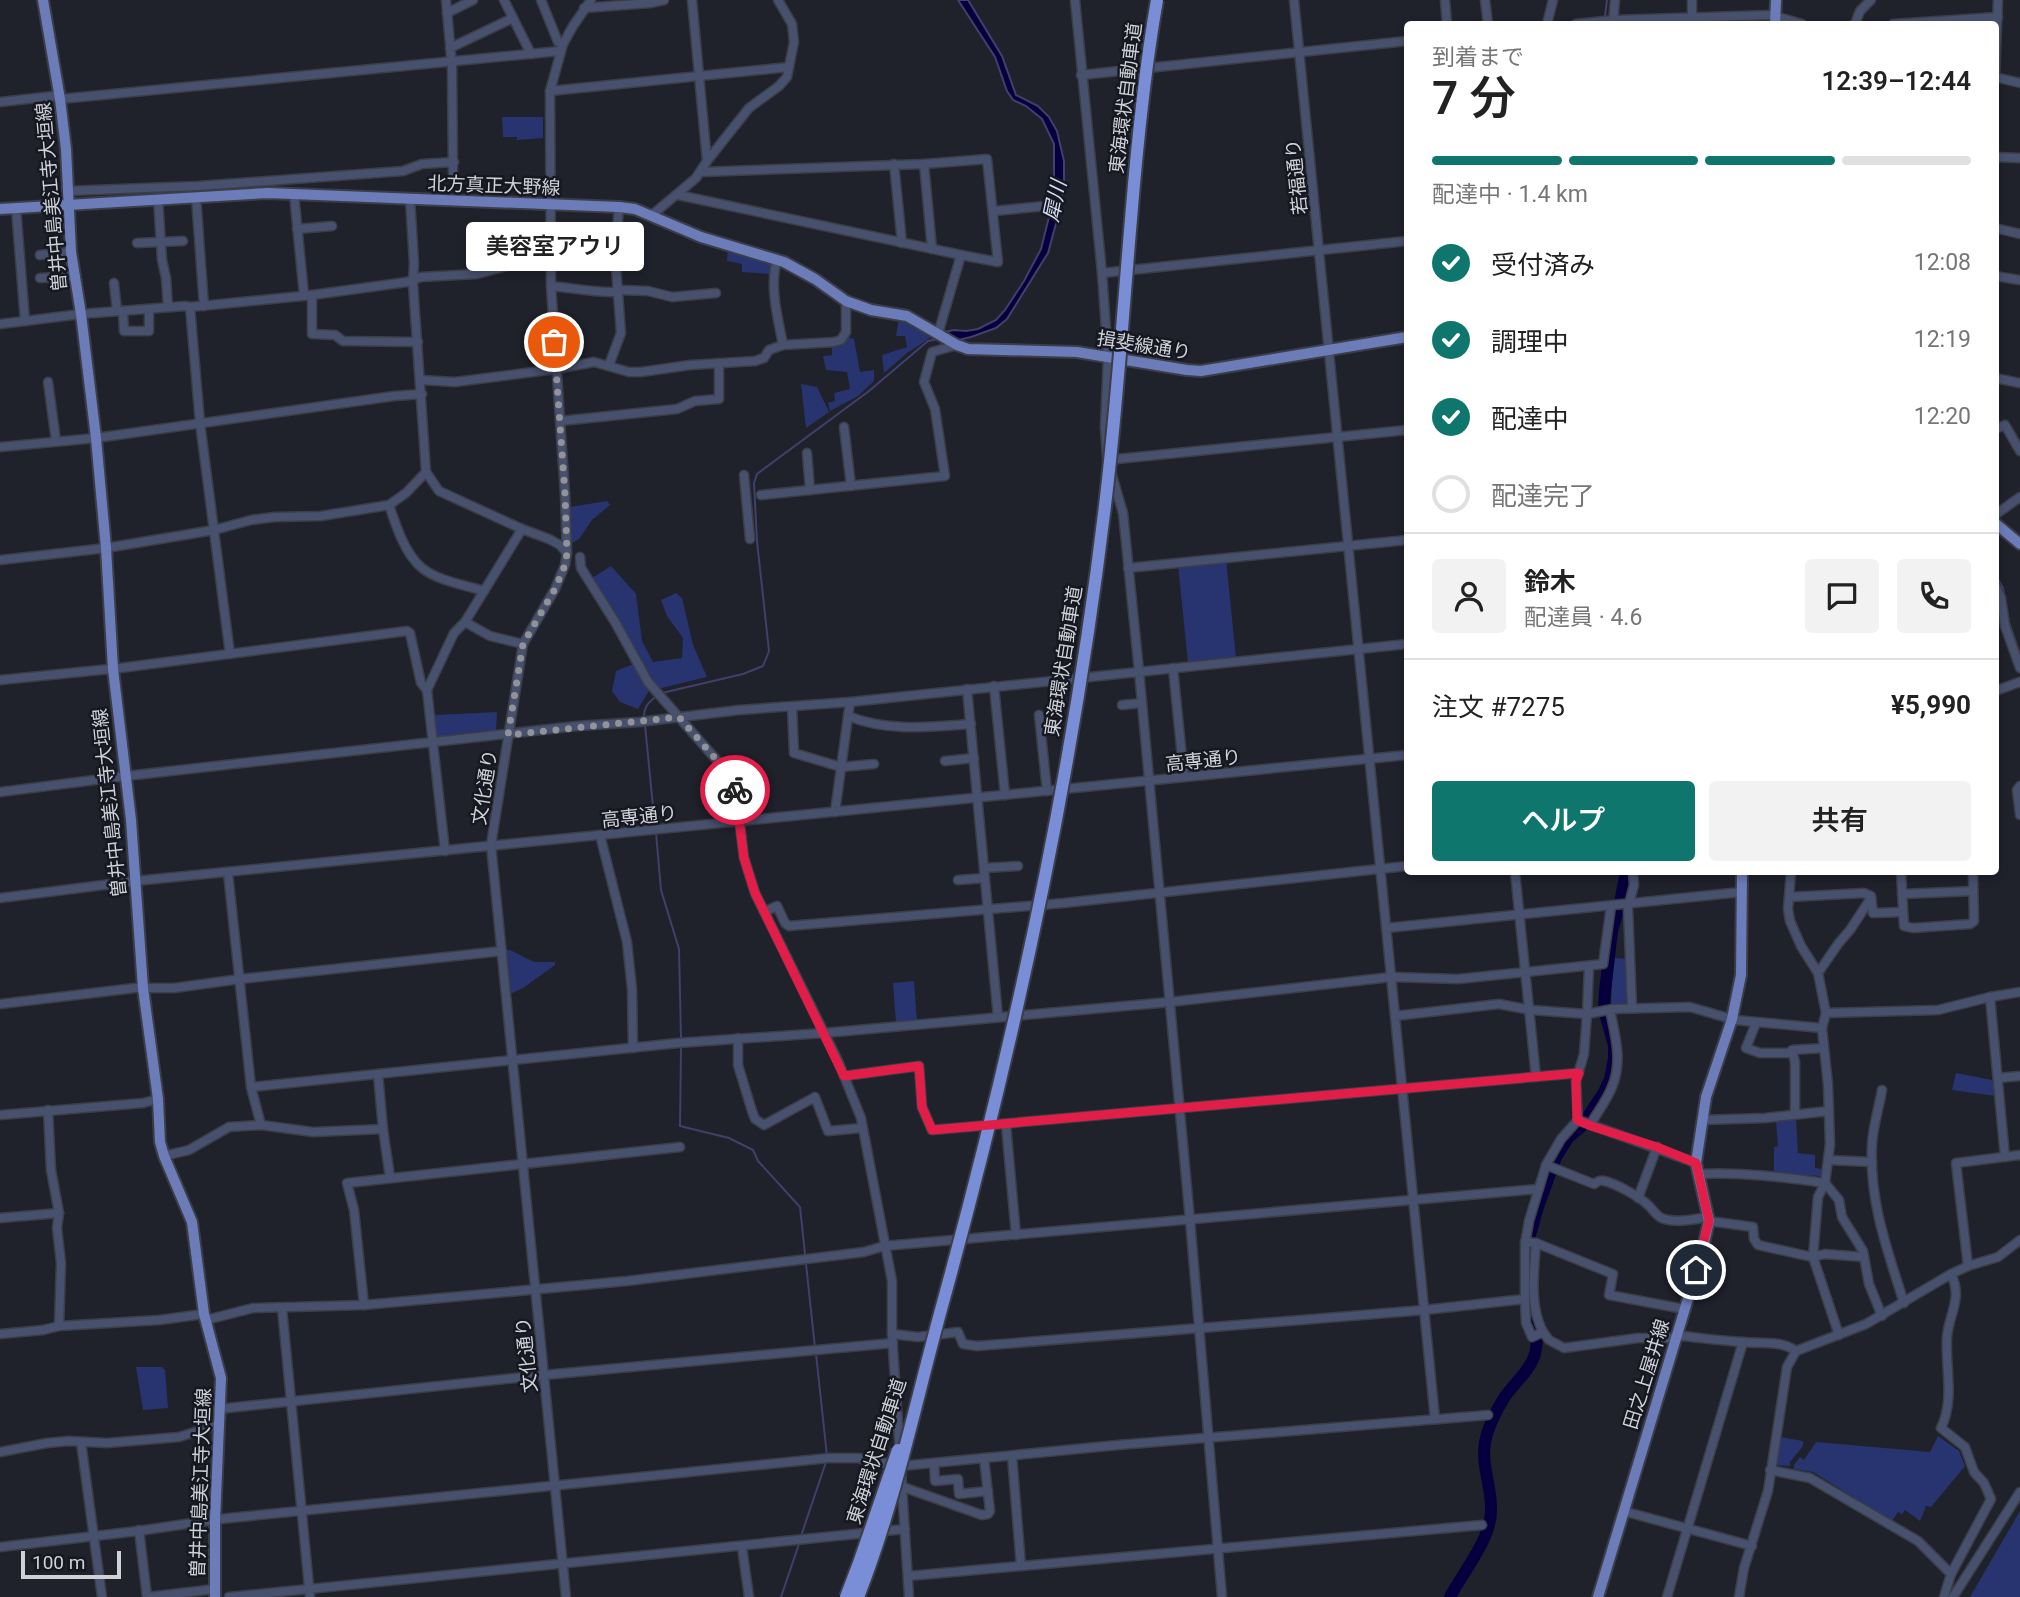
<!DOCTYPE html>
<html lang="ja">
<head>
<meta charset="utf-8">
<style>
  body { margin:0; font-family:Roboto,"Noto Sans JP",sans-serif; background:#f2f2f2; color:#222; height:100vh; display:flex; flex-direction:column; font-size:26px; white-space:nowrap }
  * { box-sizing:border-box; margin:0 }
  p { font-size:23px; color:#767676 }
  .icon { flex:none; width:38px; height:38px; fill:none; stroke:currentColor; stroke-width:2; stroke-linecap:round; stroke-linejoin:round }
  .map { position:relative; flex:1; overflow:hidden }
  .drawer { position:absolute; left:1404px; top:21px; width:595px; height:854px; display:flex; flex-direction:column; background:#fff; border-radius:7px; box-shadow:0 4px 10px #0003 }
  .drawer>* { flex:none }
  .scale { position:absolute; left:21px; bottom:18px; width:100px; box-sizing:border-box; padding-left:7px; border:4px solid #cfd1d7; border-top:0; font-size:19px; line-height:24px; white-space:nowrap; color:#cfd1d7; -webkit-text-stroke:5px #151821; paint-order:stroke }
  .pin { position:absolute; display:grid; place-items:center; width:60px; height:60px; color:#fff; margin:-30px; border:4px solid #fff; border-radius:50%; box-shadow:0 2px 7px #0007 }
  .courier { position:absolute; display:grid; place-items:center; width:70px; height:70px; margin:-35px; border:5px solid #e11d48; border-radius:50%; background:#fff; color:#222; box-shadow:0 2px 9px #0007 }
  .bubble { position:absolute; height:49px; border-radius:7px; background:#fff; box-shadow:0 4px 10px #0003; font-size:23px; font-weight:600; line-height:49px; text-align:center }
  .overview em { font-style:normal; font-weight:600 }
  .overview div { display:flex; flex-direction:column-reverse }
  .overview { display:flex; align-items:center; justify-content:space-between; height:119px; padding:0 28px }
  h1 { font-size:46px; font-weight:600; line-height:52px }
  .bar { display:grid; grid-template-columns:repeat(4,1fr); gap:10px 7px; align-content:center; height:84px; padding:0 28px }
  .bar i { height:9px; border-radius:5px; background:#e0e0e0 }
  .bar .selected { background:#0f766e }
  .bar p { grid-column:span 4 }
  .line { display:flex; align-items:center; gap:18px; padding:0 28px; border-top:2px solid #e0e0e0 }
  .line div { flex:1 }
  .round { display:grid; place-items:center; flex:none; width:74px; height:74px; border-radius:7px; background:#f2f2f2 }
  ol { padding:0 28px; list-style:none }
  li { display:flex; align-items:center; gap:21px; height:77px }
  li p { margin-inline-start:auto }
  li .icon { padding:7px; border-radius:50%; background:#0f766e; color:#fff; stroke-width:4 }
  li:last-child { color:#767676 }
  li i { width:38px; height:38px; border:4px solid #e0e0e0; border-radius:50% }
  .action { display:flex; gap:14px; margin-top:auto; padding:14px 28px }
  .action a { flex:1; height:80px; border-radius:7px; background:#0f766e; color:#fff; font-size:28px; font-weight:600; line-height:80px; text-align:center }
  .action a+a { background:#f2f2f2; color:#222 }
  .map>svg:first-child { display:block }
</style>
</head>
<body>
<div class="map">
<svg width="2020" height="1597" viewBox="0 0 2020 1597">
  <rect width="100%" height="100%" fill="#1f212b"/>
  <g fill="#273470">
    <polygon points="502,117 543,117 543,138 517,140 517,137 503,137"/>
    <polygon points="728,249 772,263 770,274 742,272 742,264 727,261"/>
    <polygon points="899,317 912,323 930,338 907,353 884,373 882,355 907,347 905,336 896,336"/>
    <polygon points="847,337 854,339 860,372 874,370 874,381 858,396 830,411 828,403 835,401 834,393 850,389 847,372 826,370 823,356 832,355 832,346 840,344"/>
    <polygon points="801,384 817,387 829,412 806,428"/>
    <polygon points="607,501 610,505 592,520 579,539 572,543 570,507"/>
    <polygon points="1226,559 1236,658 1188,663 1178,565"/>
    <polygon points="611,566 636,594 642,641 653,662 682,658 683,638 667,616 661,600 676,593 682,598 693,645 707,677 649,691 638,709 620,702 612,691 616,671 639,662 592,578"/>
    <polygon points="497,712 496,733 436,739 434,715"/>
    <polygon points="506,950 510,950 534,962 555,962 555,965 523,988 510,994"/>
    <polygon points="1613,958 1628,959 1629,1007 1611,1008"/>
    <polygon points="914,981 917,1022 896,1023 893,983"/>
    <polygon points="1956,1073 1992,1080 1996,1096 1952,1090"/>
    <polygon points="1796,1118 1798,1153 1815,1155 1815,1168 1822,1169 1821,1176 1774,1173 1774,1147 1778,1146 1776,1121"/>
    <polygon points="136,1367 162,1367 165,1370 168,1408 143,1410"/>
    <polygon points="1938,1436 1959,1451 1965,1466 1931,1507 1926,1506 1920,1521 1905,1510 1902,1514 1898,1512 1892,1521 1813,1472 1794,1469 1794,1465 1800,1457 1804,1460 1816,1442 1930,1452"/>
    <polygon points="1780,1437 1803,1441 1803,1446 1790,1462 1790,1466 1775,1465"/>
    <polygon points="2020,1511 2020,1597 1970,1597"/>
  </g>
  <polygon fill="#05003d" stroke="#423f6b" stroke-width="2" points="958,0 968,0 1002,56 1016,95 1038,106 1049,117 1057,131 1064,161 1064,186 1058,216 1048,253 1007,319 996,328 971,337 958,340 945,332 954,330 966,331 978,329 996,320 1005,310 1024,281 1041,249 1054,197 1054,144 1042,119 1026,106 1013,100 1007,91 995,57"/>
  <g fill="none" stroke-linecap="round" stroke-linejoin="round">
    <g stroke="#423f6b" stroke-width="2">
      <polyline points="1605,16 1607,0"/>
      <polyline points="1552,23 1553,14"/>
      <polyline points="1995,574 2003,588 2009,622 2020,655"/>
      <polyline points="662,693 743,674 763,666 769,651 757,541 754,483 757,474 869,391 928,341 938,339"/>
      <path d="M644,720C643,708 648,702 657,696"/>
      <polyline points="645,725 655,827"/>
      <polyline points="656,833 661,890 679,949 681,1038"/>
      <polyline points="681,1047 680,1126 729,1138 753,1150 758,1161 800,1207 805,1254"/>
      <polyline points="806,1264 815,1348"/>
      <polyline points="816,1354 827,1456"/>
      <polyline points="801,1536 826,1462"/>
      <polyline points="781,1597 800,1541"/>
    </g>
    <g stroke="#05003d" stroke-width="12">
      <polyline points="1528,1242 1538,1207 1556,1157 1568,1138 1581,1127 1604,1092 1610,1079 1614,1059 1614,1045 1604,1010 1605,991 1612,931 1620,903 1626,872"/>
      <path d="M1450,1597C1463,1572 1491,1539 1491,1511C1492,1487 1481,1466 1485,1442C1488,1427 1496,1411 1504,1398C1513,1384 1530,1371 1535,1354C1540,1335 1533,1326 1529,1308C1528,1299 1529,1290 1529,1281"/>
    </g>
    <defs>
      <g id="minor">
        <polyline points="446,0 452,66 453,173"/>
        <polyline points="504,0 531,54"/>
        <polyline points="541,0 558,42 563,44"/>
        <polyline points="692,0 707,161"/>
        <polyline points="1075,0 1102,273 1108,357 1105,427 1107,456"/>
        <polyline points="1294,0 1435,1419"/>
        <polyline points="1445,0 1447,24"/>
        <polyline points="1485,0 1488,24"/>
        <polyline points="584,8 650,3 664,0"/>
        <polyline points="447,13 473,0"/>
        <polyline points="1547,24 1553,0"/>
        <polyline points="1576,24 1614,20 1771,15 1802,24"/>
        <polyline points="1613,24 1615,0"/>
        <polyline points="1692,24 1692,0"/>
        <polyline points="1855,24 1860,11 1871,0"/>
        <polyline points="1893,24 1998,17"/>
        <polyline points="450,48 513,18"/>
        <polyline points="1081,75 1407,41"/>
        <polyline points="1995,77 2020,83"/>
        <polyline points="1995,78 1998,0"/>
        <polyline points="550,91 789,67"/>
        <polyline points="0,102 54,96 60,99 560,51"/>
        <polyline points="1995,157 2020,158"/>
        <polyline points="894,164 902,243"/>
        <polyline points="924,164 932,249"/>
        <polyline points="700,172 924,164 987,159 998,262 961,255"/>
        <polyline points="67,191 198,186 403,171 422,164 454,162"/>
        <polyline points="294,194 304,295"/>
        <polyline points="678,195 961,255 938,334"/>
        <polyline points="196,197 204,306"/>
        <polyline points="158,199 162,260 166,278 168,307"/>
        <polyline points="410,199 414,263 413,284 426,472 439,491 522,529 549,539 560,545 567,553"/>
        <polyline points="16,208 25,321"/>
        <polyline points="994,211 1045,206"/>
        <polyline points="652,215 696,178 707,161 749,108 779,86 787,77 794,42 792,24 778,0"/>
        <polyline points="1995,228 2020,234"/>
        <polyline points="297,229 332,226"/>
        <polyline points="551,229 617,232"/>
        <polyline points="137,243 183,241"/>
        <polyline points="40,255 71,252"/>
        <path d="M777,260C769,287 778,318 783,345"/>
        <polyline points="1102,273 1407,241"/>
        <polyline points="1995,276 2020,280"/>
        <polyline points="40,278 75,276"/>
        <polyline points="114,283 117,311"/>
        <path d="M551,286C573,288 596,293 618,292"/>
        <polyline points="618,290 648,291 672,297 716,293"/>
        <polyline points="312,295 312,334 335,335 343,341 418,342"/>
        <polyline points="123,311 124,331 149,331 149,309"/>
        <polyline points="0,324 81,314 185,306 190,307"/>
        <polyline points="609,365 621,333 615,254 619,207"/>
        <polyline points="1995,378 2020,383"/>
        <polyline points="421,380 455,382 556,369 594,362 629,372 641,372 690,365 755,361 764,358 769,350 783,345 834,342 841,340 846,332 846,301"/>
        <polyline points="48,382 56,441"/>
        <polyline points="560,421 677,409 695,401 719,399 719,363"/>
        <polyline points="844,427 851,486"/>
        <polyline points="1995,429 2005,425 2020,451"/>
        <polyline points="0,447 96,438 394,396 422,394"/>
        <polyline points="807,453 810,490"/>
        <polyline points="1107,460 1407,430"/>
        <polyline points="1111,472 1123,513 1139,671 1190,1220 1222,1597"/>
        <polyline points="744,475 750,539"/>
        <polyline points="761,495 945,476 935,409 924,382 932,352 957,345"/>
        <path d="M389,505C396,526 405,554 422,568C438,581 465,585 484,591"/>
        <polyline points="1995,515 2020,497"/>
        <polyline points="580,557 581,568 615,622 648,682 728,773 736,792 744,858 755,893 838,1061 861,1118 892,1281 892,1334 900,1454"/>
        <polyline points="0,560 106,548 214,530 251,520 275,517 321,516 389,505 406,493 426,472"/>
        <polyline points="1128,568 1407,540"/>
        <polyline points="1995,585 2001,598 2005,626 2020,668"/>
        <polyline points="465,622 490,636 523,644"/>
        <polyline points="230,654 200,423 190,307 312,295 407,282 421,277 477,274 547,255 551,257"/>
        <polyline points="1173,668 1184,777"/>
        <polyline points="0,680 120,668 407,631 410,633 421,683 427,690"/>
        <polyline points="994,686 1005,795"/>
        <polyline points="967,689 998,1017"/>
        <polyline points="1995,691 2020,682"/>
        <polyline points="1122,705 1142,703"/>
        <polyline points="792,707 794,753 841,767 874,764"/>
        <polyline points="1039,715 1047,791"/>
        <path d="M848,716C887,732 930,727 971,724"/>
        <polyline points="945,761 974,758"/>
        <polyline points="2020,786 2017,790 2020,815"/>
        <polyline points="0,792 126,776 577,726 639,722 739,710 850,702 1407,644"/>
        <polyline points="835,812 850,702"/>
        <polyline points="600,835 627,942 632,989 633,1048"/>
        <polyline points="445,851 427,690 454,633 465,622 522,529"/>
        <polyline points="984,868 1018,866"/>
        <polyline points="1515,872 1536,1077"/>
        <polyline points="1791,872 1788,909 1790,921 1801,946 1818,973 1826,1013"/>
        <polyline points="1901,872 1904,926 1913,928 1970,924 1974,921 1973,872"/>
        <polyline points="228,873 251,1087 261,1125"/>
        <polyline points="958,880 985,878"/>
        <polyline points="1902,894 1973,891"/>
        <polyline points="1790,897 1864,893 1871,896 1873,913 1903,912"/>
        <polyline points="0,898 135,881 1407,755"/>
        <polyline points="764,912 777,906 785,923 789,926 1064,903 1407,866"/>
        <polyline points="1386,928 1742,892"/>
        <polyline points="1818,973 1838,944 1850,930 1871,898"/>
        <polyline points="1990,997 2005,1157"/>
        <polyline points="0,1004 135,988 174,988 240,979 502,951"/>
        <polyline points="1632,1008 1628,908 1634,885 1633,872"/>
        <polyline points="1395,1016 1499,1004 1531,1010 1587,1014 1589,966"/>
        <polyline points="1756,1023 1746,1048 1760,1053 1793,1053"/>
        <polyline points="738,1038 738,1065 752,1111 755,1119 764,1125 815,1097 828,1131 862,1128"/>
        <polyline points="378,1074 383,1129 390,1177"/>
        <polyline points="844,1076 919,1066 922,1107 932,1130 1579,1073"/>
        <polyline points="1998,1078 2020,1076"/>
        <polyline points="251,1087 678,1043 824,1033 1170,1002 1391,977 1458,979 1603,964 1611,906"/>
        <path d="M1882,1090C1879,1108 1873,1126 1872,1144C1869,1201 1887,1249 1904,1303"/>
        <polyline points="48,1110 51,1170 59,1213 57,1228 61,1263 59,1326"/>
        <polyline points="1795,1114 1795,1062 1792,1050 1824,1048"/>
        <polyline points="0,1115 143,1103 158,1099"/>
        <polyline points="1578,1120 1696,1163"/>
        <polyline points="1702,1120 1765,1118 1829,1111"/>
        <polyline points="1006,1125 1016,1235"/>
        <path d="M1590,1125C1597,1113 1607,1100 1612,1087C1623,1061 1615,1035 1610,1010"/>
        <polyline points="164,1156 189,1150 229,1127 261,1125 313,1132 383,1129"/>
        <polyline points="1828,1160 1872,1162"/>
        <path d="M1546,1165L1594,1184C1599,1181 1599,1180 1604,1181C1615,1183 1640,1197 1648,1205C1654,1210 1656,1217 1664,1219C1678,1223 1695,1219 1708,1217"/>
        <path d="M1699,1174C1741,1172 1783,1177 1825,1183L1839,1200L1842,1217L1863,1251L1869,1284L1882,1316"/>
        <polyline points="1638,1198 1657,1147"/>
        <polyline points="0,1218 59,1213"/>
        <polyline points="1709,1221 1753,1227 1754,1239 1758,1245 1812,1257 1825,1254 1864,1257"/>
        <polyline points="1525,1242 1536,1243 1613,1274 1609,1295 1684,1309"/>
        <path d="M1536,1243C1534,1271 1529,1306 1543,1332"/>
        <polyline points="1968,1266 1956,1163 2020,1155"/>
        <polyline points="364,1305 354,1210 347,1183 680,1147"/>
        <polyline points="282,1308 310,1597"/>
        <polyline points="206,1320 253,1308 364,1305 627,1281 864,1252 884,1246 1538,1189"/>
        <polyline points="0,1334 43,1330 59,1326 159,1320 204,1314"/>
        <polyline points="892,1334 918,1337 958,1332 963,1344 977,1346 1424,1310 1525,1299"/>
        <polyline points="1839,1335 1813,1257 1818,1197 1825,1183 1830,1144 1828,1085 1822,1028 1826,1013 1938,1010 1990,997 2020,992"/>
        <path d="M1796,1351C1780,1340 1762,1344 1743,1342C1723,1341 1702,1338 1682,1336L1674,1338H1638L1564,1348L1549,1340L1543,1332L1532,1337L1526,1323L1525,1299V1244L1529,1221L1546,1165L1561,1139L1578,1120L1576,1081L1584,1054L1587,1014L1613,1009L1690,1007L1735,1020L1822,1028"/>
        <polyline points="218,1409 544,1375 893,1343"/>
        <polyline points="81,1442 102,1597"/>
        <polyline points="0,1452 47,1443 69,1441 107,1443 179,1437 218,1425"/>
        <polyline points="1012,1456 1021,1566"/>
        <polyline points="934,1463 935,1481 958,1479 959,1494 988,1491"/>
        <polyline points="1770,1470 1810,1478 1918,1541 1951,1574"/>
        <polyline points="901,1471 909,1597"/>
        <polyline points="903,1487 982,1515 988,1514 990,1511 984,1458"/>
        <polyline points="1623,1511 1752,1546"/>
        <polyline points="139,1530 147,1597"/>
        <polyline points="0,1547 138,1531 220,1519 829,1458 858,1458 901,1466 1118,1445 1488,1415"/>
        <polyline points="742,1547 749,1597"/>
        <polyline points="908,1576 1482,1525"/>
        <polyline points="148,1597 215,1589"/>
        <polyline points="229,1597 905,1529"/>
        <polyline points="566,1597 491,845 523,644 555,589 565,565 567,553 565,494 551,286 550,91 563,44 573,26 591,0"/>
        <polyline points="1667,1597 1743,1342"/>
        <polyline points="1739,1597 1744,1568 1768,1491 1787,1367 1796,1351 1866,1324 1951,1274 1968,1266 1998,1257 2020,1240"/>
        <path d="M1944,1597L1951,1574L1991,1499L1984,1483L1974,1472L1965,1447L1941,1428C1955,1399 1945,1368 1947,1337C1949,1313 1963,1299 1951,1274"/>
        <polyline points="1953,1597 2020,1492"/>
      </g>
      <g id="major">
        <polyline points="43,0 60,99 66,149 71,252 81,314 96,438 106,548 113,669 131,820 143,988 158,1099 160,1142 164,1156 192,1222 204,1314 221,1378 215,1520 215,1597"/>
        <polyline points="1775,24 1776,0"/>
        <polyline points="0,209 268,193 619,207 635,209 701,237 784,262 815,279 846,301 871,310 907,316 957,345 968,349 1077,352 1187,370 1201,371 1407,337"/>
        <polyline points="1995,523 2020,544"/>
        <polyline points="1598,1597 1702,1252 1709,1221 1696,1163 1706,1097 1732,1019 1741,975 1742,872"/>
      </g>
    </defs>
    <use href="#minor" stroke="#3b3d47" stroke-width="11"/>
    <use href="#major" stroke="#3b3d47" stroke-width="14"/>
    <use href="#minor" stroke="#47506d" stroke-width="8"/>
    <use href="#major" stroke="#6b7cb9" stroke-width="10"/>
    <defs>
      <g id="highway-bridge">
        <polyline points="846,1597 859,1563 898,1450"/>
        <path d="M858,1597C895,1503 915,1404 942,1306C1015,1041 1074,771 1106,497C1117,405 1123,312 1131,219C1137,146 1144,73 1157,0"/>
      </g>
    </defs>
    <use href="#highway-bridge" stroke="#3b3d47" stroke-width="16" stroke-linecap="butt"/>
    <use href="#highway-bridge" stroke="#798ed7" stroke-width="12"/>
  </g>
  <g fill="none" stroke-linecap="round" stroke-linejoin="round">
    <polyline stroke="#91939b" stroke-width="7" stroke-dasharray="0 12.6" points="554,342 565,494 567,553 565,565 555,589 523,644 508,735 679,717 728,773 735,790"/>
    <polyline stroke="#e11d48" stroke-width="9" points="735,790 744,858 755,893 844,1076 919,1066 922,1107 932,1130 1579,1073 1576,1081 1577,1120 1594,1127 1657,1147 1696,1163 1709,1221 1696,1270"/>
  </g>
  <g text-anchor="middle" stroke-width="5" stroke-linejoin="round" paint-order="stroke">
    <g font-size="19" fill="#cfd1d7" stroke="#151821">
      <text transform="translate(1125 98) rotate(-83)" y="7">東海環状自動車道</text>
      <text transform="translate(1296 177) rotate(-96)" y="7">若福通り</text>
      <text transform="translate(494 185) rotate(2)" y="7">北方真正大野線</text>
      <text transform="translate(51 197) rotate(-95)" y="7">曽井中島美江寺大垣線</text>
      <text transform="translate(1144 345) rotate(9)" y="7">揖斐線通り</text>
      <text transform="translate(1063 661) rotate(-81)" y="7">東海環状自動車道</text>
      <text transform="translate(1203 760) rotate(-6)" y="7">高専通り</text>
      <text transform="translate(484 787) rotate(-81)" y="7">文化通り</text>
      <text transform="translate(109 803) rotate(-96)" y="7">曽井中島美江寺大垣線</text>
      <text transform="translate(639 816) rotate(-6)" y="7">高専通り</text>
      <text transform="translate(526 1355) rotate(-96)" y="7">文化通り</text>
      <text transform="translate(1646 1374) rotate(-73)" y="7">田之上屋井線</text>
      <text transform="translate(876 1451) rotate(-72)" y="7">東海環状自動車道</text>
      <text transform="translate(200 1483) rotate(-88)" y="7">曽井中島美江寺大垣線</text>
    </g>
    <g font-size="21" font-style="italic" fill="#d6dcf0" stroke="#151821">
      <text transform="translate(1055 201) rotate(-78)" y="7">犀川</text>
    </g>
  </g>
</svg>
<div class="scale">100 m</div>
<div class="pin" style="left:554px;top:342px;background:#ea580c"><svg class="icon" aria-label="bag" viewBox="0 0 24 24"><path d="M5 8h14l-1 12H6zM9 8a3 3 0 0 1 6 0"/></svg></div>
<div class="pin" style="left:1696px;top:1270px;background:#1f2937"><svg class="icon" aria-label="home" viewBox="0 0 24 24"><path d="M3 11l9-7 9 7M6 9v11h12V9"/></svg></div>
<div class="courier" style="left:735px;top:790px"><svg class="icon" aria-label="bike" viewBox="0 0 24 24"><circle cx="6" cy="16" r="4"/><circle cx="18" cy="16" r="4"/><path d="M6 16l4-8h5l3 8M10 8l3 8H6M13 5h3"/></svg></div>
<div class="bubble" style="left:466px;top:222px;width:178px">美容室アウリ</div>
<section class="drawer">
<div class="overview"><div><h1>7 分</h1><p>到着まで</p></div><em>12:39–12:44</em></div>
<div class="bar"><i class="selected"></i><i class="selected"></i><i class="selected"></i><i></i><p>配達中 · 1.4 km</p></div>
<ol>
<li><svg class="icon" aria-label="check" viewBox="0 0 24 24"><path d="M5 12l5 5 9-10"/></svg>受付済み<p>12:08</p></li>
<li><svg class="icon" aria-label="check" viewBox="0 0 24 24"><path d="M5 12l5 5 9-10"/></svg>調理中<p>12:19</p></li>
<li><svg class="icon" aria-label="check" viewBox="0 0 24 24"><path d="M5 12l5 5 9-10"/></svg>配達中<p>12:20</p></li>
<li><i></i>配達完了</li>
</ol>
<div class="line" style="height:126px"><a class="round"><svg class="icon" aria-label="person" viewBox="0 0 24 24"><circle cx="12" cy="8" r="4"/><path d="M4 21q1-7 8-7t8 7"/></svg></a><div><b>鈴木</b><p>配達員 · 4.6</p></div><a class="round"><svg class="icon" aria-label="chat" viewBox="0 0 24 24"><path d="M4 5h16v11H9l-5 4z"/></svg></a><a class="round"><svg class="icon" aria-label="phone" viewBox="0 0 24 24"><path d="M5 4h4l2 5-3 2q2 4 5 5l2-3 5 2v4C11 20 4 13 5 4z"/></svg></a></div>
<div class="line" style="height:91px"><div>注文 #7275</div><b>¥5,990</b></div>
<div class="action"><a>ヘルプ</a><a>共有</a></div>
</section>
</div>
</body>
</html>
